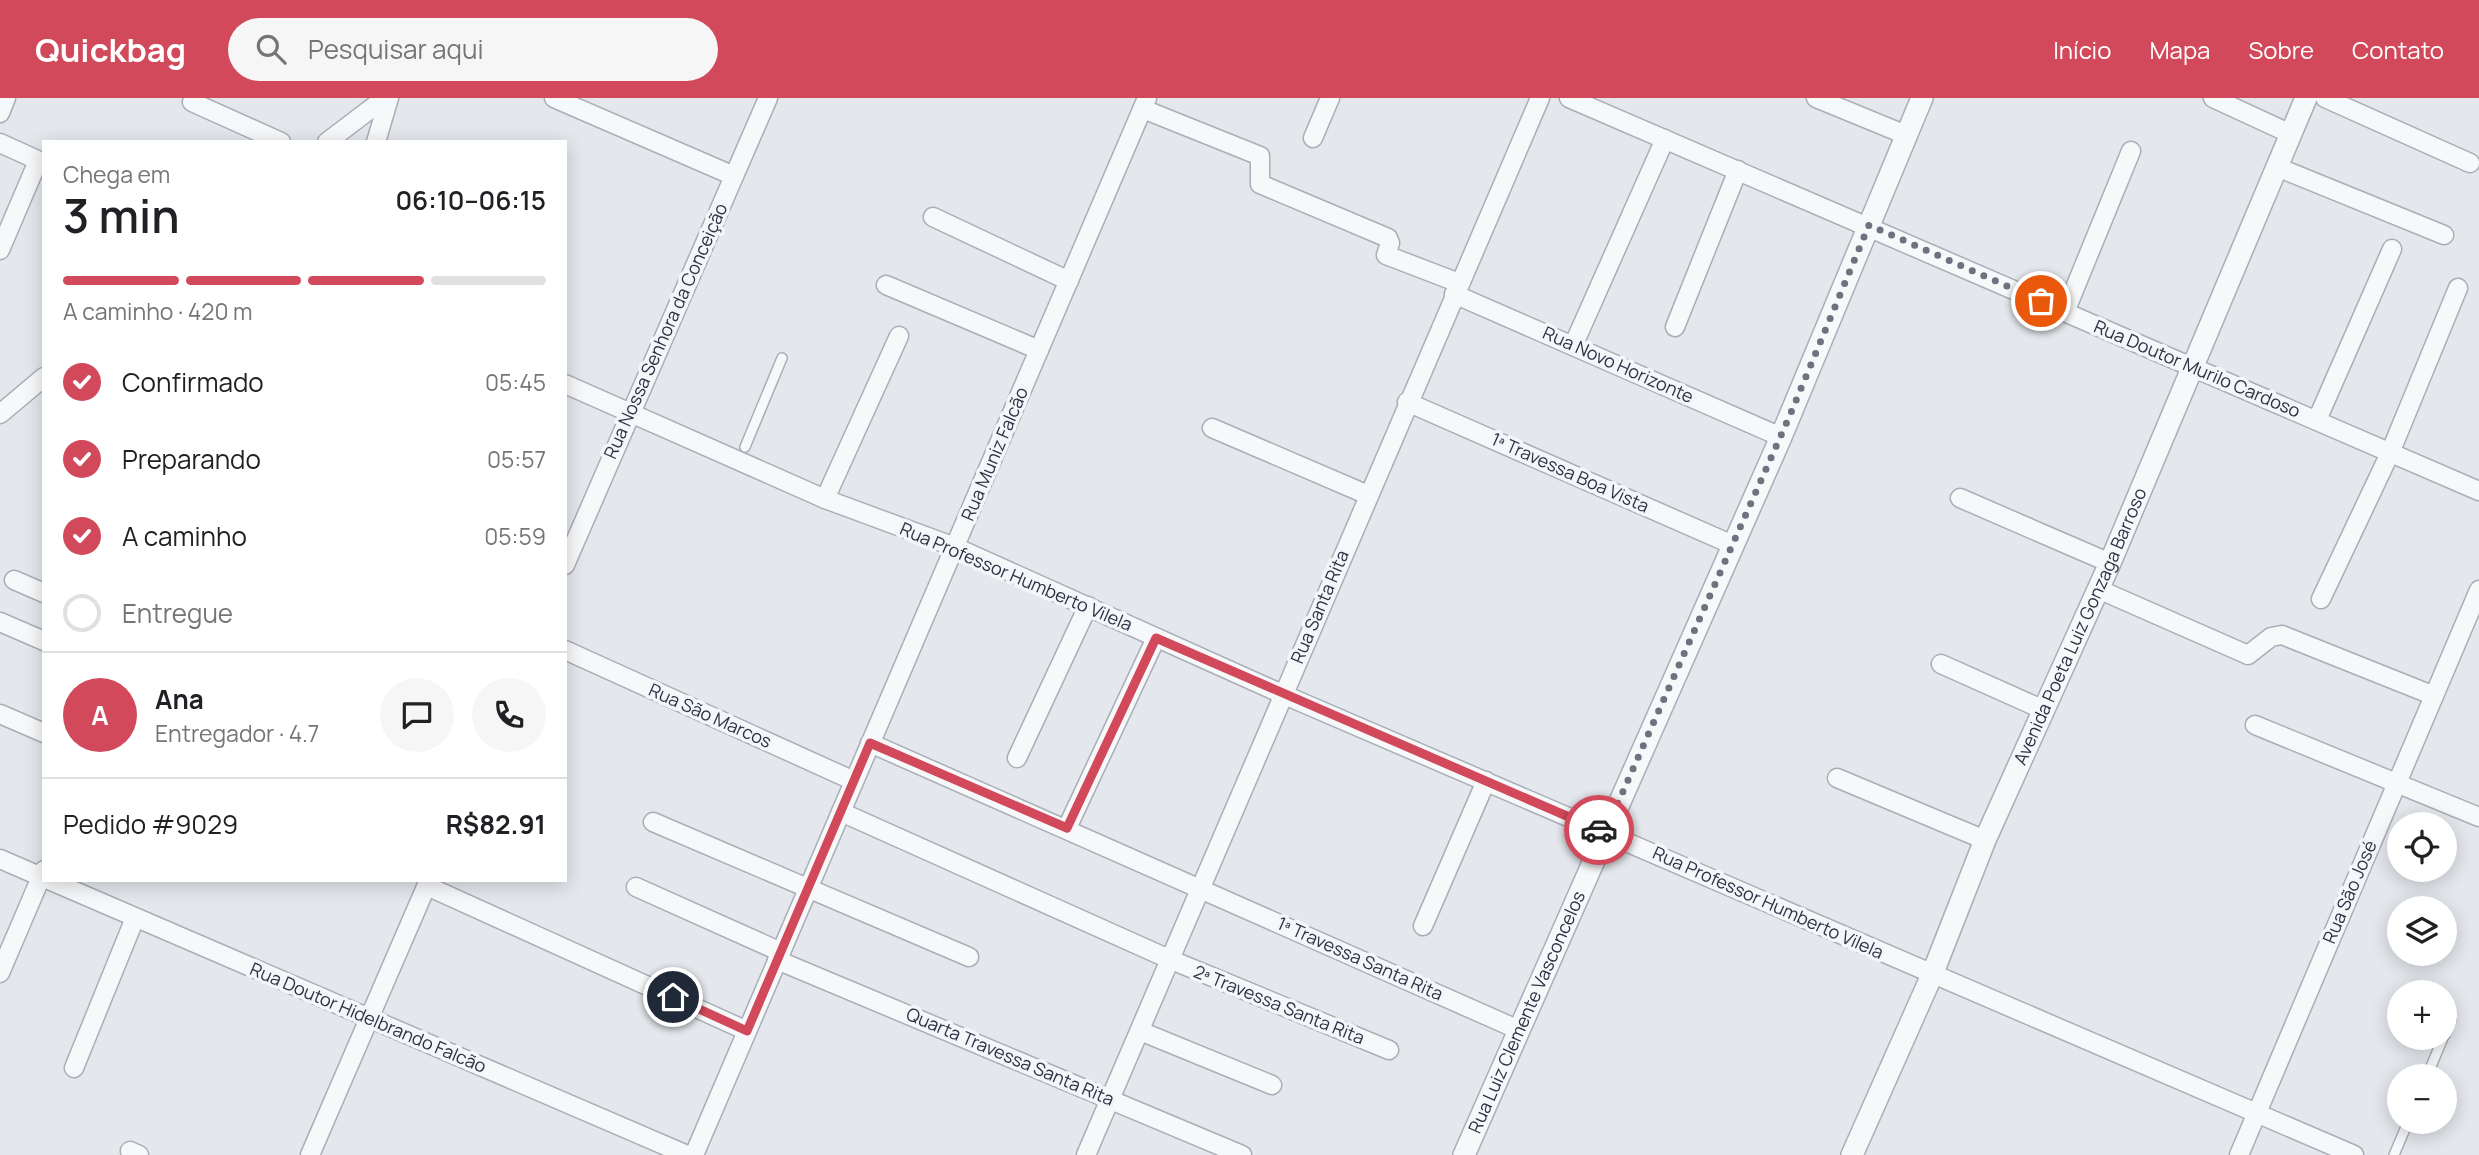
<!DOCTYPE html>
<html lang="pt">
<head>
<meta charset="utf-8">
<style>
  body { margin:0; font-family:Manrope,sans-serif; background:#f6f6f6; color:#202124; height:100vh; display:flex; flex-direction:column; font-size:26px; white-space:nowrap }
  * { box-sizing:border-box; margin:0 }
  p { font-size:23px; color:#757577 }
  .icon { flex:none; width:38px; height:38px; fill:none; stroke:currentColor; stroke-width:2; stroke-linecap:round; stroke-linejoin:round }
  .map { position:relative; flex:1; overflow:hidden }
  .sheet { position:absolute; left:42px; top:42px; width:525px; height:742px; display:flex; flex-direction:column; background:#fff; border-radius:0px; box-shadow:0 4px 18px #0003 }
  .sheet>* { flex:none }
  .buttons { position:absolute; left:2387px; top:714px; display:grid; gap:14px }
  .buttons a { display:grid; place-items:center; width:70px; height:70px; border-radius:50%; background:#fff; box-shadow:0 4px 18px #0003; font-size:35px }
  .pin { position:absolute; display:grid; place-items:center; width:60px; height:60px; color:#fff; margin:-30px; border:4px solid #fff; border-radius:50%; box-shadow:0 2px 7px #0007 }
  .courier { position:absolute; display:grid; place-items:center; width:70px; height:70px; margin:-35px; border:5px solid #d1495b; border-radius:50%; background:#fff; color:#222; box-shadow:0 2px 9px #0007 }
  .headline em { font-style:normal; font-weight:600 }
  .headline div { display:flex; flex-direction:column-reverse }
  .headline { display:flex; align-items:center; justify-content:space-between; height:119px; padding:0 21px }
  h1 { font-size:46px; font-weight:600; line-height:52px }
  .bar { display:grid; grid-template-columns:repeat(4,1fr); gap:10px 7px; align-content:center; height:84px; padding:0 21px }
  .bar i { height:9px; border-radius:5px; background:#e0e0e0 }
  .bar .current { background:#d1495b }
  .bar p { grid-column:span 4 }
  .line { display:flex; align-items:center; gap:18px; padding:0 21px; border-top:2px solid #e0e0e0 }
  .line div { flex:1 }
  .round { display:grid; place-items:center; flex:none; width:74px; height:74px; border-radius:37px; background:#f6f6f6 }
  ol { padding:0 21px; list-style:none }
  li { display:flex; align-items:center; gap:21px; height:77px }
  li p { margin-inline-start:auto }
  li .icon { padding:7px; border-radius:50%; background:#d1495b; color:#fff; stroke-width:4 }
  li:last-child { color:#757577 }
  li i { width:38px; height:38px; border:4px solid #e0e0e0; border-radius:50% }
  header { display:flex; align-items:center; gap:42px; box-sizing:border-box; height:98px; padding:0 35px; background:#d1495b; color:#fff }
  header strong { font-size:33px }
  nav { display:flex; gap:38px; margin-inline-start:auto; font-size:24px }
  .search { width:490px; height:63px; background:#f6f6f6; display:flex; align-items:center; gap:18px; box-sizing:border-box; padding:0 24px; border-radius:38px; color:#757577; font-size:26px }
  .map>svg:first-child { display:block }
</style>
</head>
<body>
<header>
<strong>Quickbag</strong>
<div class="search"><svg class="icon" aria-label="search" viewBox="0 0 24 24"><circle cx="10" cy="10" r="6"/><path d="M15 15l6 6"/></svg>Pesquisar aqui</div>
<nav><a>Início</a><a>Mapa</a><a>Sobre</a><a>Contato</a></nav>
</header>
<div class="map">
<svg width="2479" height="1057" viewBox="0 0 2479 1057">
  <rect width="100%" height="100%" fill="#e4e7ec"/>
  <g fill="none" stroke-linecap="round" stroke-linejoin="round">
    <defs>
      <g id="service">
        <polyline points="745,349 782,260"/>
        <polyline points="2445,937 2451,922"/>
        <polyline points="2427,978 2443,940"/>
        <polyline points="2394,1057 2408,1024"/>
      </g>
      <g id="minor">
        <polyline points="554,0 734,78"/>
        <polyline points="1569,0 2479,393"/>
        <polyline points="1816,0 1906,37"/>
        <polyline points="2213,0 2291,36"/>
        <polyline points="2325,0 2470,65"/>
        <polyline points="192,4 281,44"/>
        <polyline points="1143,11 1260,58 1260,86 1388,140 1390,145 1386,157 1459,185"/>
        <polyline points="0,15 6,0"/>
        <polyline points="1313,40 1330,0"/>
        <polyline points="327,44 385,0"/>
        <polyline points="376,44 389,0"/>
        <polyline points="0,45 44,65"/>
        <polyline points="2277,69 2444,137"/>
        <polyline points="933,119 1069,183"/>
        <polyline points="0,152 38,63"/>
        <polyline points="886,187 1039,252"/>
        <polyline points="1454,196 1781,339"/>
        <polyline points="2065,214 2131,53"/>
        <polyline points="1675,229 1738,72"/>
        <polyline points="1573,248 1665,41"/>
        <polyline points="565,286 825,401 955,449 1282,596 2354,1057"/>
        <polyline points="1407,304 1733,447"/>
        <polyline points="0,316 44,279"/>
        <polyline points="2317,322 2392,151"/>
        <polyline points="1212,330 1368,397"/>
        <polyline points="1960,400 2110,465"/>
        <polyline points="825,401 899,238"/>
        <polyline points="565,467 768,0"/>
        <polyline points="14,482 44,495"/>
        <polyline points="2098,491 2248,557 2271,539 2282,537 2432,597"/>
        <polyline points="2321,501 2390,355 2458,190"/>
        <polyline points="0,524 44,543"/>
        <polyline points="565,552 854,683"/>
        <polyline points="1941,566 2044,612"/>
        <polyline points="0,616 44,635"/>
        <polyline points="2255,627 2479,719"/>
        <polyline points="870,645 1519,932"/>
        <polyline points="1017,660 1088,508"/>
        <polyline points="1837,680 1985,742"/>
        <polyline points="841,714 1169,861 1389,952"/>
        <polyline points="653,724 969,859"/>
        <polyline points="1067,730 1156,540"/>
        <polyline points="0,761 44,780"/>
        <polyline points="49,782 687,1057"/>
        <polyline points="427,788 747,933"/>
        <polyline points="636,789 781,854"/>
        <polyline points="1423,828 1486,683"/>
        <polyline points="777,862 1242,1057"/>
        <polyline points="0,875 44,772"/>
        <polyline points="1140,933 1272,987"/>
        <polyline points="74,970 135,820"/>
        <polyline points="130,1053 139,1057"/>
        <polyline points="310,1057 429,782"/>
        <polyline points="694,1057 1147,0"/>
        <polyline points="1086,1057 1540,0"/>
        <polyline points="2239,1057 2479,492"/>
      </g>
      <g id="tertiary">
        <path id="s1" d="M1464,1057L1781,339L1922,0"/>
        <path id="s2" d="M1852,1057L1932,877L1985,742L2110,465L2306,0"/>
      </g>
    </defs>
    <use href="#service" stroke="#a9aeb7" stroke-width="12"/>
    <use href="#minor" stroke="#a9aeb7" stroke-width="21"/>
    <use href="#tertiary" stroke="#a9aeb7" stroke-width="24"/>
    <use href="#service" stroke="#f7f8fa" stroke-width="9"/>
    <use href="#minor" stroke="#f7f8fa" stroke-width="18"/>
    <use href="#tertiary" stroke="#f7f8fa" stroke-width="21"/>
  </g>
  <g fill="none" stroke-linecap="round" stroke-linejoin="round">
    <polyline stroke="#6c737f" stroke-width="7" stroke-dasharray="0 12.6" points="1599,732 1605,734 1790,317 1869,127 2041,203"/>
    <polyline stroke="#d1495b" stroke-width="9" points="673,899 747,933 870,645 1067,730 1156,540 1599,732"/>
  </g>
  <g text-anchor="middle" stroke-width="7" stroke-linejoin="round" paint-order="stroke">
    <g font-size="18" fill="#2b3445" stroke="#f4f6f9">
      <text transform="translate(666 233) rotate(-66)" y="6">Rua Nossa Senhora da Conceição</text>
      <text transform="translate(1618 267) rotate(24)" y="6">Rua Novo Horizonte</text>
      <text transform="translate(2197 271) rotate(23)" y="6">Rua Doutor Murilo Cardoso</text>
      <text transform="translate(995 356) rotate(-67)" y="6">Rua Muniz Falcão</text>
      <text transform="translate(1570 375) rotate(24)" y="6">1ª Travessa Boa Vista</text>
      <text transform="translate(1016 479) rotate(23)" y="6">Rua Professor Humberto Vilela</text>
      <text transform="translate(1320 509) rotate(-67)" y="6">Rua Santa Rita</text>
      <text dy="6" stroke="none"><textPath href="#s2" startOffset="576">Avenida Poeta Luiz Gonzaga Barroso</textPath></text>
      <text transform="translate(710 618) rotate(24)" y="6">Rua São Marcos</text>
      <text transform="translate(2350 794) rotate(-67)" y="6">Rua São José</text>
      <text transform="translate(1768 805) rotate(24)" y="6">Rua Professor Humberto Vilela</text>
      <text transform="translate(1360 861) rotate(24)" y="6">1ª Travessa Santa Rita</text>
      <text transform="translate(1279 907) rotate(22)" y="6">2ª Travessa Santa Rita</text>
      <text dy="6" stroke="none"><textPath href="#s1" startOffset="156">Rua Luiz Clemente Vasconcelos</textPath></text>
      <text transform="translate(368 920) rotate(23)" y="6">Rua Doutor Hidelbrando Falcão</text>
      <text transform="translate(1010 959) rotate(23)" y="6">Quarta Travessa Santa Rita</text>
    </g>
  </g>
</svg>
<div class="buttons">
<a><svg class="icon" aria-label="locate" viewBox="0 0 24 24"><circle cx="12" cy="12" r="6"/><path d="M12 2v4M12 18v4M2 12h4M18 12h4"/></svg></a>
<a><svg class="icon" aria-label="layers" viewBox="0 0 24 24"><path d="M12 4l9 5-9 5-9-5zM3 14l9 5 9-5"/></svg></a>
<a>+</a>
<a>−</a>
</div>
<div class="pin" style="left:2041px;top:203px;background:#ea580c"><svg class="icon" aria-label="bag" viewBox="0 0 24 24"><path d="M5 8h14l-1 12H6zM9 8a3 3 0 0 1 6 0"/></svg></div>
<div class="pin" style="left:673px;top:899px;background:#1f2937"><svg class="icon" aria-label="home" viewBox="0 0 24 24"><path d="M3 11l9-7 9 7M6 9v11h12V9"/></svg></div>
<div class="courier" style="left:1599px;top:732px"><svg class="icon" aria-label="car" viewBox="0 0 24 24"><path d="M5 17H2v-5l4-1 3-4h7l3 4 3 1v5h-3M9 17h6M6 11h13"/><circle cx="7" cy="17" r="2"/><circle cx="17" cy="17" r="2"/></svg></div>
<section class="sheet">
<div class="headline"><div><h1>3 min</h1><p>Chega em</p></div><em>06:10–06:15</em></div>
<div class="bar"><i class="current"></i><i class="current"></i><i class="current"></i><i></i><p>A caminho · 420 m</p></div>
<ol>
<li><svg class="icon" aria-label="check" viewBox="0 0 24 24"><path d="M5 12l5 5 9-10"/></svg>Confirmado<p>05:45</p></li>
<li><svg class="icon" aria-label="check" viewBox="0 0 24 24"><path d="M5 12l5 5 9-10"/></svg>Preparando<p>05:57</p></li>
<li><svg class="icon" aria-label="check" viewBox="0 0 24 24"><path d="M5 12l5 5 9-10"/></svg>A caminho<p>05:59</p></li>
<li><i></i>Entregue</li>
</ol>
<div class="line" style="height:126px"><b class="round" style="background:#d1495b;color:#fff">A</b><div><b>Ana</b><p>Entregador · 4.7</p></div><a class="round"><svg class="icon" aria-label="chat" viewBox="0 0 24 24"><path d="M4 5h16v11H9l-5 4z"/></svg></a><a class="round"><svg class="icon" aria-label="phone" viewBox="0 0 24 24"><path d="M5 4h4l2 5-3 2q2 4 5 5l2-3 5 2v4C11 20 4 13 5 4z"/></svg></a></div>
<div class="line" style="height:91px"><div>Pedido #9029</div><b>R$82.91</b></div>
</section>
</div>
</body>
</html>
